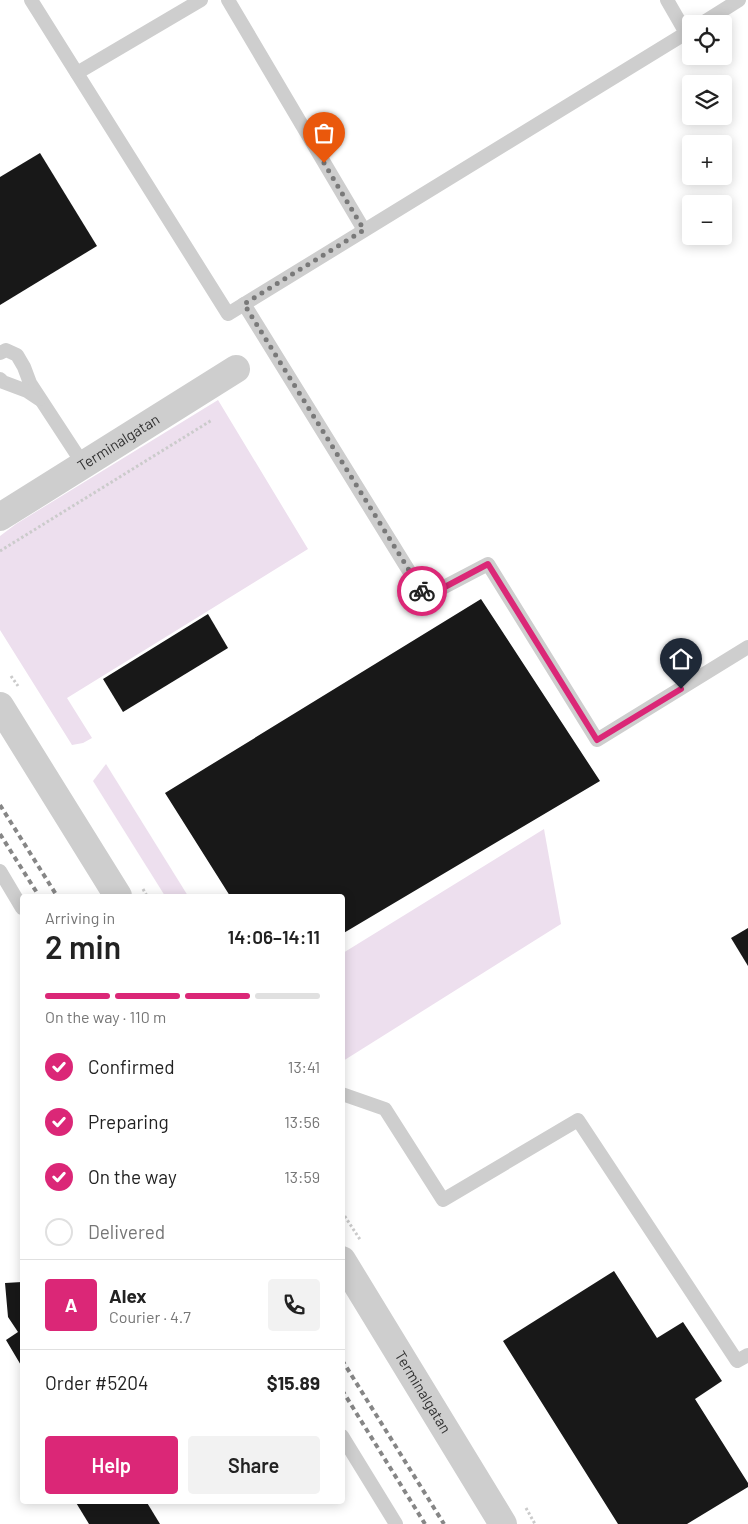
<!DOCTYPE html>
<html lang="en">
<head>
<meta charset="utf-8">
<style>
  body { margin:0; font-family:Barlow,sans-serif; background:#f2f2f2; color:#222; height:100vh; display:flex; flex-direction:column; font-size:19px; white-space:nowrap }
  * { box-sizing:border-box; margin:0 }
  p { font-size:16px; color:#767676 }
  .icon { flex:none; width:28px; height:28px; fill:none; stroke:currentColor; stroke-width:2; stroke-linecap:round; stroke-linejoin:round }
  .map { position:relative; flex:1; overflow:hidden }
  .side { position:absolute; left:20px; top:894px; width:325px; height:610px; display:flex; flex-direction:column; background:#fff; border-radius:5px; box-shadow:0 2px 12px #0003 }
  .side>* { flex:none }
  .tools { position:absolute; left:682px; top:15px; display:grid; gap:10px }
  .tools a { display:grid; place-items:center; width:50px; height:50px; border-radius:5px; background:#fff; box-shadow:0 2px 12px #0003; font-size:25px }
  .pin { position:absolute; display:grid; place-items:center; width:42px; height:42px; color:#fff; margin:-51px -21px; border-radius:50% 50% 50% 0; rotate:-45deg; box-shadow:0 0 5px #0007 }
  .pin .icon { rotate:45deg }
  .courier { position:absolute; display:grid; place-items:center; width:50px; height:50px; margin:-25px; border:4px solid #db2777; border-radius:50%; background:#fff; color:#222; box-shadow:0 1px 6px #0007 }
  .headline em { font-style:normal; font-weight:600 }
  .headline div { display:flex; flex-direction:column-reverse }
  .headline { display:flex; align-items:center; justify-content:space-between; height:85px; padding:0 25px }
  h1 { font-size:32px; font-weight:600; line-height:38px }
  .bar { display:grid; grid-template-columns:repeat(4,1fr); gap:8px 5px; align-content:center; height:60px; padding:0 25px }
  .bar i { height:6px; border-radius:4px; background:#e0e0e0 }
  .bar .current { background:#db2777 }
  .bar p { grid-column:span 4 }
  .line { display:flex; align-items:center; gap:12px; padding:0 25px; border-top:1px solid #e0e0e0 }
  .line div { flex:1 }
  .round { display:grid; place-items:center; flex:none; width:52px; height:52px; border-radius:5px; background:#f2f2f2 }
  ol { padding:0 25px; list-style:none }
  li { display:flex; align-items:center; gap:15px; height:55px }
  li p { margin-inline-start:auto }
  li .icon { padding:5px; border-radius:50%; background:#db2777; color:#fff; stroke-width:4 }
  li:last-child { color:#767676 }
  li i { width:28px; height:28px; border:2px solid #e0e0e0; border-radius:50% }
  .button { display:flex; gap:10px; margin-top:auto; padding:10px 25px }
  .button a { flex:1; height:58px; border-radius:5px; background:#db2777; color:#fff; font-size:20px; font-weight:600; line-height:58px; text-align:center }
  .button a+a { background:#f2f2f2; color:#222 }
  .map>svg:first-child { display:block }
</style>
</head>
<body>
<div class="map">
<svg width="748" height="1524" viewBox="0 0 748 1524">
  <rect width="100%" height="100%" fill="#fff"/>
  <g fill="#eddfee">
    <polygon points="218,400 308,549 67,698 92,738 83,743 72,745 0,630 0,536 16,524"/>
    <polygon points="106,764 188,896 165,896 93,781"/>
    <polygon points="544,829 561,924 343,1061 343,953"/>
  </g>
  <g fill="#181818">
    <polygon points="40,153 97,246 0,305 0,177"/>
    <polygon points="481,599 600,781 342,934 342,896 230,896 165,793"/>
    <polygon points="208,614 228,648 123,712 103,679"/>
    <polygon points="748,928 748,966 731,938"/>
    <polygon points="614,1271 657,1338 683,1322 722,1381 695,1399 748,1483 748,1487 687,1524 618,1524 503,1341"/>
    <polygon points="22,1282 22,1367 6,1340 18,1332 8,1317 5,1283"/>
    <polygon points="75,1501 146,1501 160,1524 89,1524"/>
  </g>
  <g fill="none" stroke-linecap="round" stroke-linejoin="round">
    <g stroke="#cbcbcb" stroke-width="3" stroke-dasharray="2.5 2.5" stroke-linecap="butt">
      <polyline points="0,551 212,420"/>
      <polyline points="11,676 18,686"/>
      <polyline points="143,889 147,896"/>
      <polyline points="342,1212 361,1241"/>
      <polyline points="526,1508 535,1524"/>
    </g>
    <g stroke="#cecece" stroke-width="14">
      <polyline points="31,0 228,314 691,30"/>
      <polyline points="228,0 364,230"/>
      <polyline points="667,0 686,33"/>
      <polyline points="701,24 739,0"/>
      <polyline points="77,73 201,0"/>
      <polyline points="244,304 425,597 488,564 597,740 748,647"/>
      <polyline points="0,353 6,350 17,355 24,367 30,383 83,464"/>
      <polyline points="0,379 3,382 27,391 39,399"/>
      <polyline points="0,871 22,908"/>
      <polyline points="342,1094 385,1109 443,1200 578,1120 737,1361 748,1355"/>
      <polyline points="342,1436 396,1524"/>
    </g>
    <g stroke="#cecece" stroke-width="28">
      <path id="s1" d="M0,517L236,369"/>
      <polyline points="0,706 118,896"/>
      <path id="s2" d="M342,1260L503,1524"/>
    </g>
    <g stroke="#868686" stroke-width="4" stroke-dasharray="5 4" stroke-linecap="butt">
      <polyline points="0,805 57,896"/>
      <polyline points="0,834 39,896"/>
      <polyline points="342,1360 444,1524"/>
      <polyline points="342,1390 425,1524"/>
    </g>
  </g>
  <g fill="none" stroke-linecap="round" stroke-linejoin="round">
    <polyline stroke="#797979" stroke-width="5" stroke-dasharray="0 9" points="324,163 364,230 244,304 422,591"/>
    <polyline stroke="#db2777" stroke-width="6" points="422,591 426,597 488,564 597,740 681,689"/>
  </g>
  <g text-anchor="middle" stroke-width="5" stroke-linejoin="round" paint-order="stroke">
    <g font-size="15" fill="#313131" stroke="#fff">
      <text dy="5" stroke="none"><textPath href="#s1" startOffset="140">Terminalgatan</textPath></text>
      <text dy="5" stroke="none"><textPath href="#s2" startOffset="155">Terminalgatan</textPath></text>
    </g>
  </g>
</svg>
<div class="tools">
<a><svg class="icon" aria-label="locate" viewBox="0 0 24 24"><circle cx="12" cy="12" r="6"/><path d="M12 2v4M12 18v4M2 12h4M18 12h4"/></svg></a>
<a><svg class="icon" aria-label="layers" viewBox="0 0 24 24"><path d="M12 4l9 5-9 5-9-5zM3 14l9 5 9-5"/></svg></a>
<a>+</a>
<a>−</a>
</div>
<div class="pin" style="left:324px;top:163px;background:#ea580c"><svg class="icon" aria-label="bag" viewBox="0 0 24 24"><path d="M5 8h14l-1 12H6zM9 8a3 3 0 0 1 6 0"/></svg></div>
<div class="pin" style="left:681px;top:689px;background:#1f2937"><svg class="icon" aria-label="home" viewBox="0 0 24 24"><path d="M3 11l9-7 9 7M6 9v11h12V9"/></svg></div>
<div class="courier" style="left:422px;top:591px"><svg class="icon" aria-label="bike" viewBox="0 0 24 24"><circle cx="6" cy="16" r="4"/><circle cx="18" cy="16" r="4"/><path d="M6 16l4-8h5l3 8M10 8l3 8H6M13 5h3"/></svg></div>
<section class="side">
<div class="headline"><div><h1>2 min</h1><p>Arriving in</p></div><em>14:06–14:11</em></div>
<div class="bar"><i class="current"></i><i class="current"></i><i class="current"></i><i></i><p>On the way · 110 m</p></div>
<ol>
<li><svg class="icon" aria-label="check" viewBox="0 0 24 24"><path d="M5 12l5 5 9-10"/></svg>Confirmed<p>13:41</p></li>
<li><svg class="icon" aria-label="check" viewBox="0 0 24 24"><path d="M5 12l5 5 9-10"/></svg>Preparing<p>13:56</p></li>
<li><svg class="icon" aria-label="check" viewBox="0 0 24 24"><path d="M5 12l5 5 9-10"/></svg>On the way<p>13:59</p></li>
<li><i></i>Delivered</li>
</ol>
<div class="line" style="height:90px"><b class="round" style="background:#db2777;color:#fff">A</b><div><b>Alex</b><p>Courier · 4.7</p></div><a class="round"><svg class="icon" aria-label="phone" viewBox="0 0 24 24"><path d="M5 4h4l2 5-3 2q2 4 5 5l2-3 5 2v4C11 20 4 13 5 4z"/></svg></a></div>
<div class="line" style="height:65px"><div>Order #5204</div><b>$15.89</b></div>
<div class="button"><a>Help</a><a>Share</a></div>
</section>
</div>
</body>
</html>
